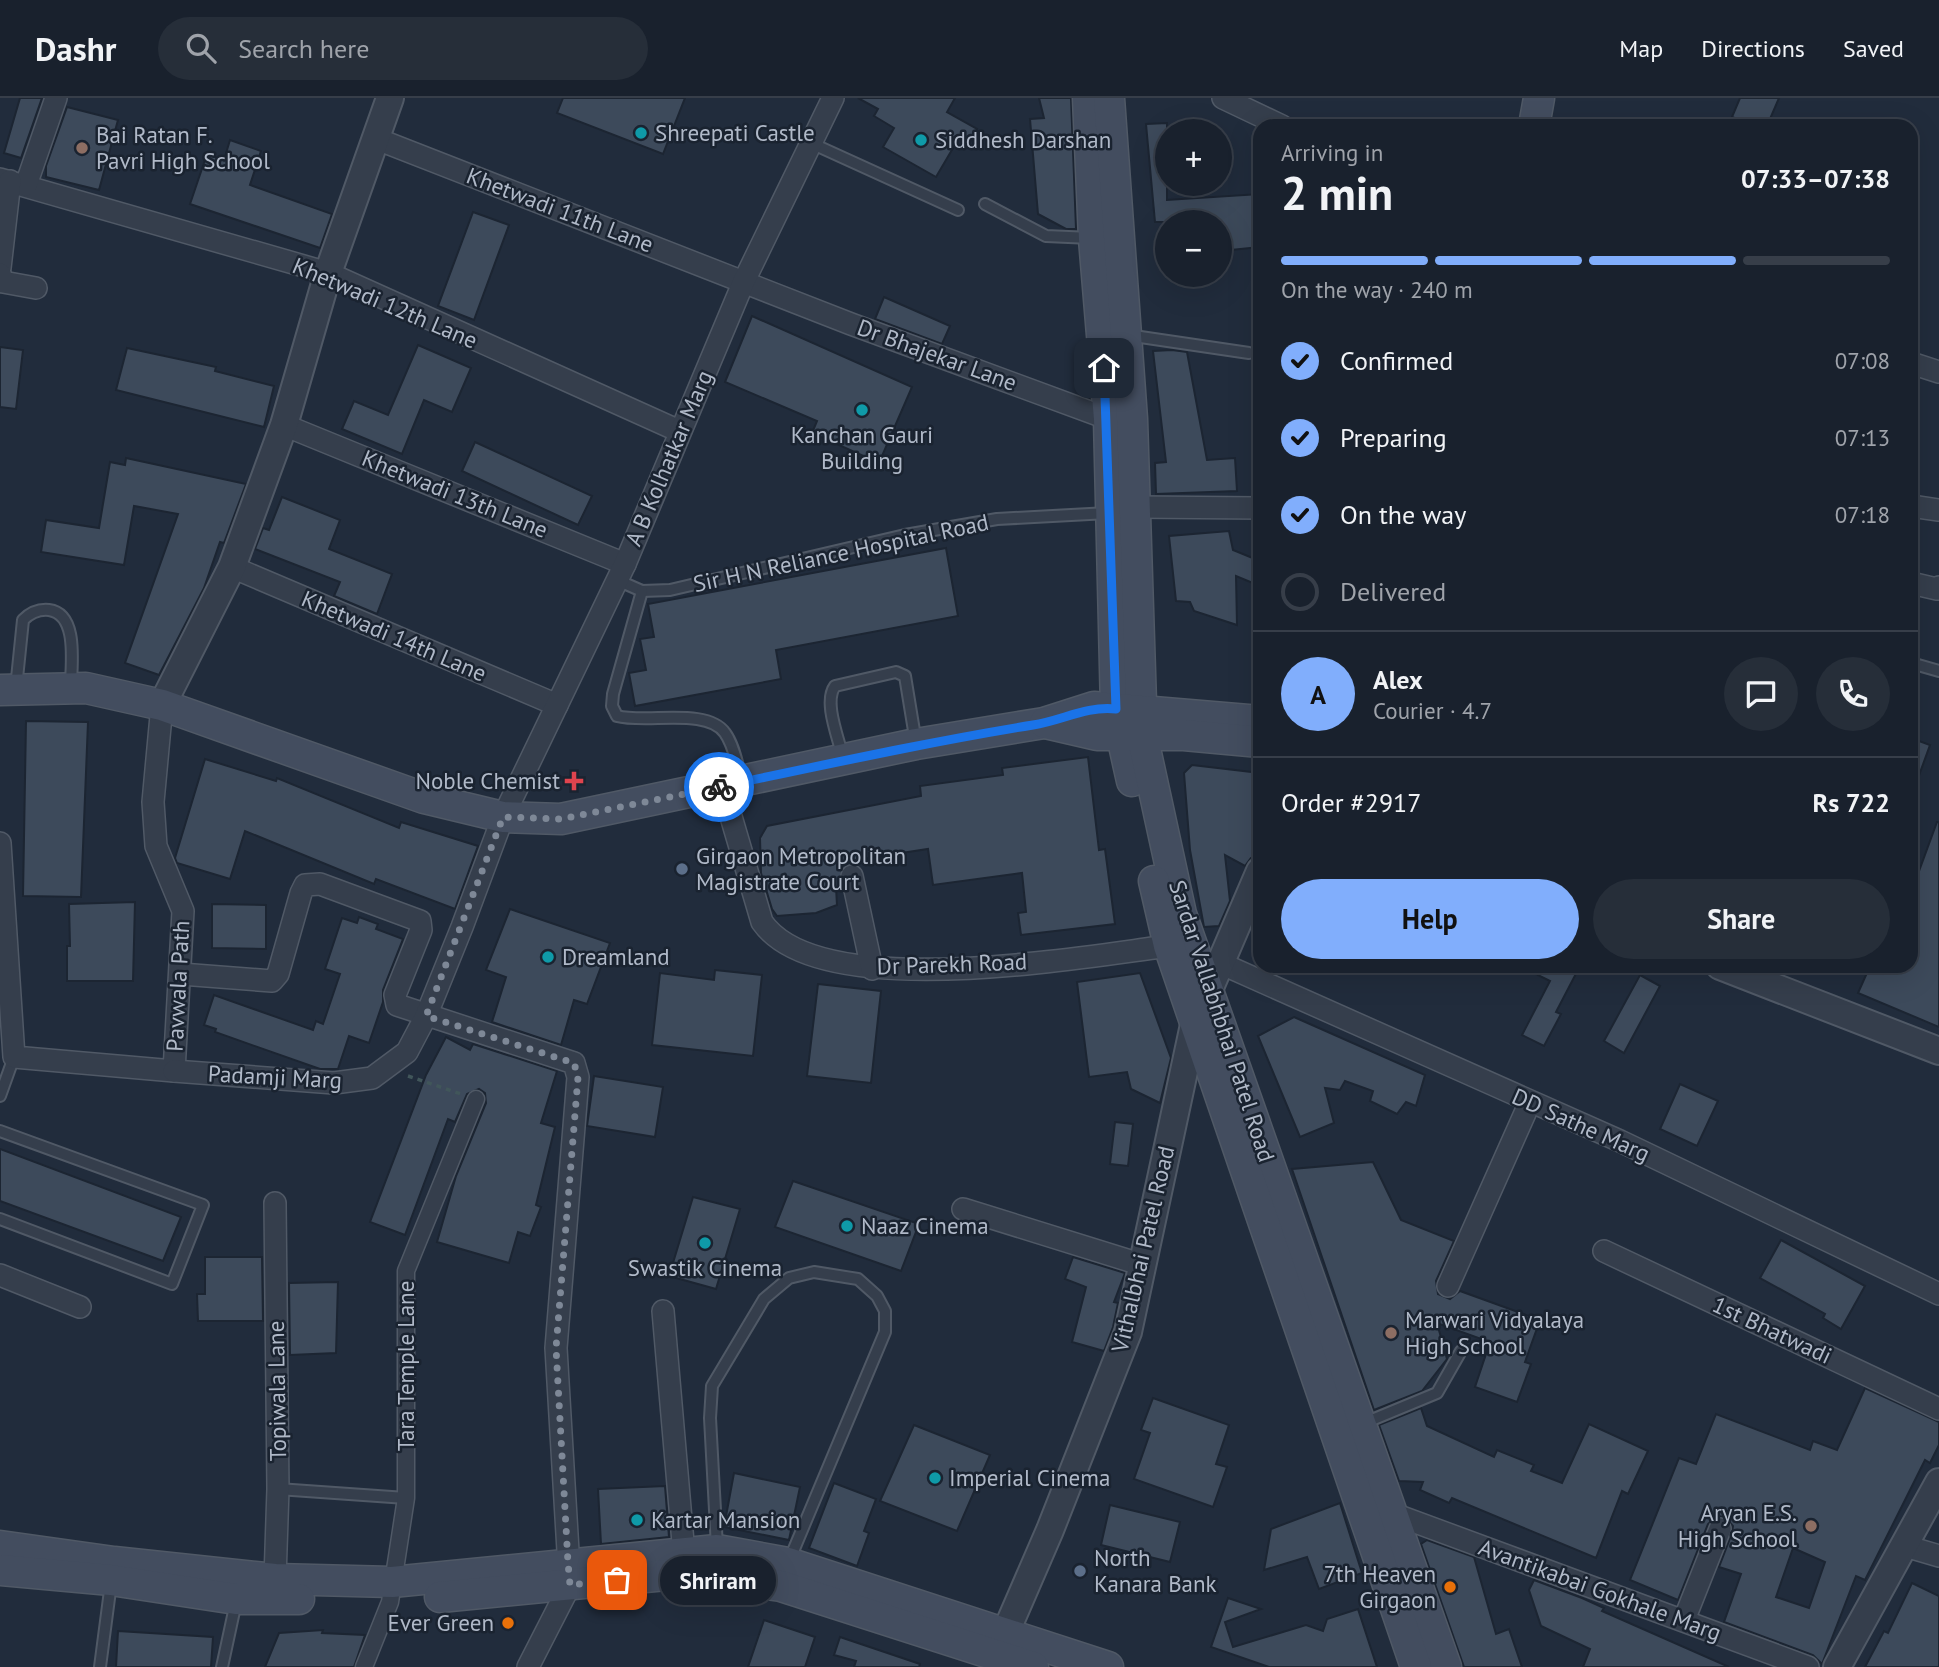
<!DOCTYPE html>
<html lang="en">
<head>
<meta charset="utf-8">
<style>
  body { margin:0; font-family:"PT Sans",sans-serif; background:#262e39; color:#f1f3f6; height:100vh; display:flex; flex-direction:column; font-size:26px; white-space:nowrap }
  * { box-sizing:border-box; margin:0 }
  p { font-size:23px; color:#9fa3aa }
  .icon { flex:none; width:38px; height:38px; fill:none; stroke:currentColor; stroke-width:2; stroke-linecap:round; stroke-linejoin:round }
  .map { position:relative; flex:1; overflow:hidden }
  .side { position:absolute; left:1253px; top:21px; width:665px; height:854px; display:flex; flex-direction:column; background:#19212d; border-radius:21px; box-shadow:0 7px 28px #0002,0 0 0 2px #373e49 }
  .side>* { flex:none }
  .buttons { position:absolute; left:1155px; top:21px; display:grid; gap:14px }
  .buttons a { display:grid; place-items:center; width:77px; height:77px; border-radius:50%; background:#19212d; box-shadow:0 7px 28px #0002,0 0 0 2px #373e49; font-size:35px }
  .pin { position:absolute; display:grid; place-items:center; width:60px; height:60px; color:#fff; margin:-30px; border-radius:14px; box-shadow:0 4px 10px #0006 }
  .courier { position:absolute; display:grid; place-items:center; width:70px; height:70px; margin:-35px; border:5px solid #1a73e8; border-radius:50%; background:#fff; color:#222; box-shadow:0 2px 9px #0007 }
  .bubble { position:absolute; height:49px; border-radius:24px; background:#19212d; box-shadow:0 7px 28px #0002,0 0 0 2px #373e49; font-size:23px; font-weight:600; line-height:49px; text-align:center }
  .headline em { font-style:normal; font-weight:600 }
  .headline div { display:flex; flex-direction:column-reverse }
  .headline { display:flex; align-items:center; justify-content:space-between; height:119px; padding:0 28px }
  h1 { font-size:46px; font-weight:600; line-height:52px }
  .bar { display:grid; grid-template-columns:repeat(4,1fr); gap:10px 7px; align-content:center; height:84px; padding:0 28px }
  .bar i { height:9px; border-radius:5px; background:#373e49 }
  .bar .current { background:#81aefc }
  .bar p { grid-column:span 4 }
  .line { display:flex; align-items:center; gap:18px; padding:0 28px; border-top:2px solid #373e49 }
  .line div { flex:1 }
  .round { display:grid; place-items:center; flex:none; width:74px; height:74px; border-radius:37px; background:#262e39 }
  ol { padding:0 28px; list-style:none }
  li { display:flex; align-items:center; gap:21px; height:77px }
  li p { margin-inline-start:auto }
  li .icon { padding:7px; border-radius:50%; background:#81aefc; color:#111; stroke-width:4 }
  li:last-child { color:#9fa3aa }
  li i { width:38px; height:38px; border:4px solid #373e49; border-radius:50% }
  .button { display:flex; gap:14px; margin-top:auto; padding:14px 28px }
  .button a { flex:1; height:80px; border-radius:42px; background:#81aefc; color:#111; font-size:28px; font-weight:600; line-height:80px; text-align:center }
  .button a+a { background:#262e39; color:#f1f3f6 }
  header { display:flex; align-items:center; gap:42px; box-sizing:border-box; height:98px; padding:0 35px; background:#19212d; border-bottom:2px solid #373e49 }
  header strong { font-size:33px }
  nav { display:flex; gap:38px; margin-inline-start:auto; font-size:24px }
  .search { width:490px; height:63px; background:#262e39; display:flex; align-items:center; gap:18px; box-sizing:border-box; padding:0 24px; border-radius:38px; color:#9fa3aa; font-size:26px }
  .map>svg:first-child { display:block }
</style>
</head>
<body>
<header>
<strong>Dashr</strong>
<div class="search"><svg class="icon" aria-label="search" viewBox="0 0 24 24"><circle cx="10" cy="10" r="6"/><path d="M15 15l6 6"/></svg>Search here</div>
<nav><a>Map</a><a>Directions</a><a>Saved</a></nav>
</header>
<div class="map">
<svg width="1939" height="1569" viewBox="0 0 1939 1569">
  <rect width="100%" height="100%" fill="#212c3c"/>
  <g fill="#3d4a5b" stroke="#1c2532" stroke-width="2" fill-rule="evenodd">
    <polygon points="20,0 42,0 21,60 4,55"/>
    <polygon points="563,0 685,0 663,56 557,15"/>
    <polygon points="858,0 955,0 947,14 977,31 969,46 959,40 936,79 883,49 894,30 874,18 878,11"/>
    <polygon points="1039,0 1071,0 1076,131 1066,131 1038,116 1030,21 1044,20"/>
    <polygon points="1740,0 1779,0 1767,28 1755,28 1732,19"/>
    <polygon points="67,9 118,22 99,92 46,79 46,68"/>
    <polygon points="1167,25 1167,102 1260,96 1260,149 1221,153 1220,124 1155,124 1146,26"/>
    <polygon points="230,42 261,53 250,87 332,116 320,150 190,106 207,56 224,62"/>
    <polygon points="473,114 509,127 474,222 438,208"/>
    <polygon points="884,199 950,228 942,246 875,221"/>
    <polygon points="752,218 912,289 879,365 812,335 817,323 725,284"/>
    <polygon points="418,247 471,270 452,314 424,302 402,356 342,331 354,303 388,317"/>
    <polygon points="0,249 23,252 16,311 0,309"/>
    <polygon points="127,250 216,269 215,273 274,288 264,329 116,292"/>
    <polygon points="1172,252 1187,254 1207,362 1235,360 1237,393 1156,396 1155,365 1166,364 1153,253"/>
    <polygon points="475,344 592,398 578,427 462,373"/>
    <polygon points="126,360 246,386 224,445 220,444 204,490 159,577 125,565 178,416 134,408 124,467 41,454 46,422 99,430 110,364 125,367"/>
    <polygon points="282,399 340,422 329,451 392,476 377,516 334,498 340,484 255,451 263,430 269,432"/>
    <polygon points="1229,433 1233,452 1260,463 1260,488 1236,478 1237,527 1194,513 1190,504 1176,503 1169,438"/>
    <polygon points="946,450 958,518 776,552 781,581 635,608 629,575 646,572 640,541 654,539 648,506"/>
    <polygon points="26,623 88,624 81,799 23,798"/>
    <polygon points="1911,640 1930,647 1913,694 1911,693"/>
    <polygon points="1088,659 1099,752 1105,751 1115,826 1021,837 1018,815 1026,814 1022,775 933,787 928,751 842,764 841,789 836,789 837,807 816,815 777,818 772,811 761,775 760,740 767,728 921,698 920,688 1003,677 1002,670"/>
    <polygon points="205,661 276,683 277,680 399,730 401,724 478,748 455,811 376,781 374,786 245,733 230,781 177,765 175,760"/>
    <polygon points="1192,667 1260,675 1260,758 1251,760 1245,768 1225,757 1230,803 1219,828 1204,829 1190,752 1184,675"/>
    <polygon points="1937,724 1939,724 1939,929 1858,895 1870,868 1911,868 1911,795"/>
    <polygon points="135,804 133,883 67,883 67,848 70,848 69,806"/>
    <polygon points="212,806 266,807 266,851 212,850"/>
    <polygon points="510,811 610,845 587,906 574,902 561,947 492,924 506,879 486,872"/>
    <polygon points="359,819 378,826 376,831 403,841 383,892 383,904 369,945 349,938 338,971 320,971 215,934 216,931 204,927 214,897 313,932 316,923 323,926 340,876 325,871 342,820 357,825"/>
    <polygon points="1520,868 1580,868 1556,914 1561,916 1544,948 1522,937 1550,883"/>
    <polygon points="715,872 762,877 753,958 652,947 660,875 714,882"/>
    <polygon points="1140,875 1171,960 1160,1005 1131,991 1127,974 1089,979 1077,884"/>
    <polygon points="1640,877 1660,888 1624,955 1604,943"/>
    <polygon points="818,886 881,893 871,985 807,978"/>
    <polygon points="1294,919 1425,977 1416,1008 1406,1004 1397,1016 1370,1003 1373,993 1345,983 1340,992 1325,990 1334,1025 1300,1039 1258,938"/>
    <polygon points="446,939 470,952 473,946 557,973 541,1025 555,1029 536,1107 541,1109 530,1138 518,1134 509,1165 437,1144 456,1078 486,1005 485,995 479,991 467,996 455,1024 448,1021 405,1137 370,1124 426,977"/>
    <polygon points="594,978 663,989 655,1039 587,1028"/>
    <polygon points="1680,986 1718,1003 1697,1048 1660,1031"/>
    <polygon points="1115,1024 1133,1026 1128,1068 1110,1066"/>
    <polygon points="0,1051 181,1119 163,1163 0,1103"/>
    <polygon points="1373,1064 1401,1122 1454,1143 1436,1183 1438,1196 1450,1201 1460,1193 1540,1222 1525,1264 1531,1266 1517,1304 1475,1289 1490,1244 1437,1225 1447,1261 1422,1293 1374,1312 1292,1071"/>
    <polygon points="793,1083 919,1126 901,1173 775,1129"/>
    <polygon points="693,1099 740,1111 716,1191 669,1178"/>
    <polygon points="1781,1142 1865,1188 1841,1231 1823,1220 1825,1216 1760,1180"/>
    <polygon points="205,1159 262,1159 263,1223 198,1223 197,1196 205,1196"/>
    <polygon points="1073,1159 1125,1175 1114,1204 1118,1205 1113,1229 1104,1253 1072,1244 1086,1189 1065,1181"/>
    <polygon points="338,1184 336,1255 290,1257 289,1185"/>
    <path d="M1865,1290L1939,1324V1347L1930,1365L1925,1362L1865,1482L1856,1478L1822,1566L1813,1557L1724,1524L1741,1476L1719,1469L1732,1435L1733,1428L1725,1419L1717,1418L1708,1426L1678,1502L1630,1482L1679,1360L1696,1366L1716,1316L1810,1352L1813,1343L1837,1352ZM1793,1450L1825,1464L1809,1510L1776,1499Z"/>
    <polygon points="1153,1300 1229,1327 1216,1366 1227,1369 1213,1409 1134,1381 1150,1335 1141,1332"/>
    <polygon points="1421,1310 1427,1328 1494,1359 1497,1352 1534,1367 1531,1373 1562,1385 1589,1326 1648,1353 1628,1396 1622,1393 1596,1460 1452,1400 1449,1405 1420,1392 1423,1384 1399,1383 1379,1327"/>
    <polygon points="914,1327 990,1357 957,1433 880,1403"/>
    <polygon points="734,1375 800,1389 789,1442 724,1429"/>
    <polygon points="834,1385 876,1401 864,1433 869,1435 857,1468 809,1450"/>
    <polygon points="665,1388 669,1439 601,1446 598,1391"/>
    <polygon points="1340,1405 1362,1475 1319,1491 1307,1459 1264,1472 1271,1431"/>
    <polygon points="1110,1407 1180,1424 1170,1464 1101,1447"/>
    <polygon points="1427,1442 1474,1459 1496,1536 1509,1531 1522,1569 1464,1569 1421,1446"/>
    <polygon points="1534,1482 1582,1500 1604,1510 1602,1513 1729,1569 1583,1569 1590,1551 1541,1528 1529,1492"/>
    <polygon points="1912,1485 1939,1498 1939,1569 1865,1569 1884,1533 1888,1535"/>
    <polygon points="1228,1500 1261,1511 1225,1524 1233,1549 1306,1527 1323,1533 1327,1521 1358,1511 1377,1569 1269,1569 1211,1549"/>
    <polygon points="764,1522 815,1539 805,1569 748,1569"/>
    <polygon points="323,1532 322,1535 365,1537 354,1569 265,1569 279,1535"/>
    <polygon points="118,1533 213,1539 211,1569 116,1569"/>
    <polygon points="840,1539 920,1566 919,1569 854,1569 856,1563 834,1557"/>
  </g>
  <g fill="none" stroke-linecap="round" stroke-linejoin="round">
    <defs>
      <g id="service">
        <polyline points="813,46 958,112"/>
        <polyline points="985,106 1046,138 1091,140"/>
        <polyline points="1127,237 1249,255"/>
        <polyline points="617,482 642,493 670,492 905,437 997,421 1108,415"/>
        <path d="M642,493L613,596L612,608L617,618C646,626 707,609 725,635C734,647 737,667 742,681"/>
        <polyline points="1911,565 1939,573"/>
        <path d="M16,590L23,522C30,515 39,511 49,512C79,516 71,567 71,588"/>
        <path d="M843,660C839,641 823,604 835,588L896,574L905,578L916,645"/>
        <polyline points="0,998 14,959"/>
        <polyline points="0,1033 203,1107 172,1186 0,1121"/>
        <polyline points="1362,1326 1437,1295 1461,1253"/>
        <polyline points="278,1391 406,1400"/>
        <polyline points="717,1449 710,1320 712,1288 764,1201 789,1180 814,1174 858,1181 877,1198 885,1213 885,1234 789,1463"/>
        <polyline points="100,1569 111,1485"/>
        <polyline points="222,1569 236,1504"/>
      </g>
      <polyline id="pedestrian" points="364,1569 390,1504 406,1400 406,1173 476,1001"/>
      <g id="minor">
        <polyline points="1223,0 1282,28"/>
        <polyline points="377,41 851,226 1109,321 1120,321"/>
        <polyline points="0,81 328,175 679,333"/>
        <polyline points="26,87 56,0"/>
        <polyline points="0,170 10,83"/>
        <polyline points="0,176 3,184 36,190"/>
        <polyline points="1911,265 1939,274"/>
        <polyline points="284,327 625,466"/>
        <polyline points="1911,408 1939,412"/>
        <polyline points="1136,409 1260,410"/>
        <polyline points="232,469 557,607"/>
        <polyline points="1911,485 1937,491 1939,489"/>
        <path d="M722,688L762,824C819,906 1080,859 1169,848"/>
        <polyline points="0,745 14,959 174,973 183,813 156,748 153,704 162,607"/>
        <polyline points="852,778 872,871"/>
        <polyline points="1220,865 1620,1043 1939,1196"/>
        <polyline points="181,876 272,883 278,876 301,795 305,787 320,786 420,823 421,832 395,897 397,907 574,965 578,979 576,1004 556,1250 570,1487 528,1569"/>
        <polyline points="174,973 334,985 372,980 407,954 426,918 462,829 503,719 625,466 744,183 833,0"/>
        <polyline points="963,1111 1143,1167"/>
        <polyline points="1604,1153 1939,1311"/>
        <polyline points="0,1177 80,1209"/>
        <polyline points="1448,1188 1530,1004"/>
        <polyline points="663,1213 684,1456"/>
        <polyline points="1391,1415 1808,1569"/>
        <polyline points="1905,1448 1939,1458"/>
        <polyline points="275,1481 278,1391 275,1105"/>
        <polyline points="1684,1522 1720,1431"/>
      </g>
      <g id="tertiary">
        <polyline points="162,607 232,469 284,327 328,175 390,0"/>
        <polyline points="1720,868 1939,953"/>
        <polyline points="1208,894 1260,773"/>
        <polyline points="998,1552 1050,1432 1128,1234 1195,922"/>
        <polyline points="1837,1569 1939,1384"/>
      </g>
      <g id="secondary">
        <polyline points="1088,0 1094,141 1109,321 1116,611 1132,683"/>
        <polyline points="1109,0 1132,321 1142,637 1181,816 1446,1569"/>
        <polyline points="1534,28 1539,0"/>
        <polyline points="0,592 86,590 162,607 424,700 503,719 561,721 916,646 1044,625 1094,609 1260,623"/>
        <polyline points="1045,625 1097,637 1184,637 1260,644"/>
        <polyline points="1154,783 1169,848 1416,1569"/>
        <polyline points="0,1448 114,1464 275,1481 392,1484 717,1452 788,1465 1108,1569"/>
        <polyline points="0,1472 111,1482 236,1501 299,1501"/>
        <polyline points="440,1499 686,1475 781,1488 1033,1569"/>
      </g>
    </defs>
    <use href="#service" stroke="#505966" stroke-width="14"/>
    <use href="#pedestrian" stroke="#505966" stroke-width="19"/>
    <use href="#minor" stroke="#505966" stroke-width="24"/>
    <use href="#tertiary" stroke="#505966" stroke-width="30"/>
    <use href="#secondary" stroke="#505966" stroke-width="33"/>
    <polyline stroke="#41565a" stroke-width="3.5" stroke-dasharray="5 5" stroke-linecap="butt" points="408,978 461,996"/>
    <use href="#service" stroke="#353e4c" stroke-width="10"/>
    <use href="#pedestrian" stroke="#353e4c" stroke-width="16"/>
    <use href="#minor" stroke="#353e4c" stroke-width="21"/>
    <use href="#tertiary" stroke="#353e4c" stroke-width="26"/>
    <use href="#secondary" stroke="#434d5f" stroke-width="30"/>
  </g>
  <g fill="none" stroke-linecap="round" stroke-linejoin="round">
    <polyline stroke="#7e8897" stroke-width="7" stroke-dasharray="0 12.6" points="617,1482 570,1487 568,1465 556,1250 576,1004 578,979 574,965 426,918 503,719 561,721 719,689"/>
    <path stroke="#1a73e8" stroke-width="9" d="M719,689C824,667 928,644 1033,627C1064,622 1085,608 1116,611L1104,270"/>
  </g>
  <g fill="#0f9aa8" stroke="#1a2330" stroke-width="2.5">
    <circle cx="641" cy="35" r="7"/>
    <circle cx="921" cy="42" r="7"/>
    <circle cx="862" cy="312" r="7"/>
    <circle cx="548" cy="859" r="7"/>
    <circle cx="847" cy="1128" r="7"/>
    <circle cx="705" cy="1145" r="7"/>
    <circle cx="935" cy="1380" r="7"/>
    <circle cx="637" cy="1422" r="7"/>
  </g>
  <g fill="#8d6e63" stroke="#1a2330" stroke-width="2.5">
    <circle cx="82" cy="50" r="7"/>
    <circle cx="1391" cy="1235" r="7"/>
    <circle cx="1811" cy="1428" r="7"/>
  </g>
  <path fill="#e0444e" stroke="#1a2330" stroke-width="2.5" d="M570.5 672.5h7v7h7v7h-7v7h-7v-7h-7v-7h7z"/>
  <g fill="#5c6f8a" stroke="#1a2330" stroke-width="2.5">
    <circle cx="682" cy="771" r="7"/>
    <circle cx="1080" cy="1473" r="7"/>
  </g>
  <g fill="#e8710a" stroke="#1a2330" stroke-width="2.5">
    <circle cx="1450" cy="1489" r="7"/>
    <circle cx="508" cy="1525" r="7"/>
  </g>
  <g text-anchor="middle" stroke-width="5" stroke-linejoin="round" paint-order="stroke">
    <g font-size="23" fill="#b0b9c8" stroke="#1a2330" text-anchor="start">
      <text x="655" y="43">Shreepati Castle</text>
      <text x="96" y="45">Bai Ratan F.<tspan x="96" dy="26">Pavri High School</tspan></text>
      <text x="935" y="50">Siddhesh Darshan</text>
      <text x="862" y="345" text-anchor="middle">Kanchan Gauri<tspan x="862" dy="26">Building</tspan></text>
      <text x="560" y="691" text-anchor="end">Noble Chemist</text>
      <text x="696" y="766">Girgaon Metropolitan<tspan x="696" dy="26">Magistrate Court</tspan></text>
      <text x="562" y="867">Dreamland</text>
      <text x="861" y="1136">Naaz Cinema</text>
      <text x="705" y="1178" text-anchor="middle">Swastik Cinema</text>
      <text x="1405" y="1230">Marwari Vidyalaya<tspan x="1405" dy="26">High School</tspan></text>
      <text x="949" y="1388">Imperial Cinema</text>
      <text x="1797" y="1423" text-anchor="end">Aryan E.S.<tspan x="1797" dy="26">High School</tspan></text>
      <text x="651" y="1430">Kartar Mansion</text>
      <text x="1094" y="1468">North<tspan x="1094" dy="26">Kanara Bank</tspan></text>
      <text x="1436" y="1484" text-anchor="end">7th Heaven<tspan x="1436" dy="26">Girgaon</tspan></text>
      <text x="494" y="1533" text-anchor="end">Ever Green</text>
    </g>
    <g font-size="23" fill="#b0b9c8" stroke="#1a2330">
      <text transform="translate(560 112) rotate(21)" y="8">Khetwadi 11th Lane</text>
      <text transform="translate(385 205) rotate(23)" y="8">Khetwadi 12th Lane</text>
      <text transform="translate(937 257) rotate(20)" y="8">Dr Bhajekar Lane</text>
      <text transform="translate(669 360) rotate(-67)" y="8">A B Kolhatkar Marg</text>
      <text transform="translate(455 396) rotate(22)" y="8">Khetwadi 13th Lane</text>
      <text transform="translate(841 455) rotate(-12)" y="8">Sir H N Reliance Hospital Road</text>
      <text transform="translate(394 538) rotate(23)" y="8">Khetwadi 14th Lane</text>
      <text transform="translate(952 866) rotate(-2)" y="8">Dr Parekh Road</text>
      <text transform="translate(178 888) rotate(-87)" y="8">Pavwala Path</text>
      <text transform="translate(1222 923) rotate(72)" y="8">Sardar Vallabhbhai Patel Road</text>
      <text transform="translate(275 979) rotate(3)" y="8">Padamji Marg</text>
      <text transform="translate(1581 1027) rotate(24)" y="8">DD Sathe Marg</text>
      <text transform="translate(1143 1151) rotate(-77)" y="8">Vithalbhai Patel Road</text>
      <text transform="translate(1772 1232) rotate(25)" y="8">1st Bhatwadi</text>
      <text transform="translate(406 1268) rotate(-90)" y="8">Tara Temple Lane</text>
      <text transform="translate(277 1293) rotate(-91)" y="8">Topiwala Lane</text>
      <text transform="translate(1600 1492) rotate(20)" y="8">Avantikabai Gokhale Marg</text>
    </g>
  </g>
</svg>
<div class="buttons">
<a>+</a>
<a>−</a>
</div>
<div class="pin" style="left:617px;top:1482px;background:#ea580c"><svg class="icon" aria-label="bag" viewBox="0 0 24 24"><path d="M5 8h14l-1 12H6zM9 8a3 3 0 0 1 6 0"/></svg></div>
<div class="pin" style="left:1104px;top:270px;background:#1f2937"><svg class="icon" aria-label="home" viewBox="0 0 24 24"><path d="M3 11l9-7 9 7M6 9v11h12V9"/></svg></div>
<div class="courier" style="left:719px;top:689px"><svg class="icon" aria-label="bike" viewBox="0 0 24 24"><circle cx="6" cy="16" r="4"/><circle cx="18" cy="16" r="4"/><path d="M6 16l4-8h5l3 8M10 8l3 8H6M13 5h3"/></svg></div>
<div class="bubble" style="left:660px;top:1458px;width:116px">Shriram</div>
<section class="side">
<div class="headline"><div><h1>2 min</h1><p>Arriving in</p></div><em>07:33–07:38</em></div>
<div class="bar"><i class="current"></i><i class="current"></i><i class="current"></i><i></i><p>On the way · 240 m</p></div>
<ol>
<li><svg class="icon" aria-label="check" viewBox="0 0 24 24"><path d="M5 12l5 5 9-10"/></svg>Confirmed<p>07:08</p></li>
<li><svg class="icon" aria-label="check" viewBox="0 0 24 24"><path d="M5 12l5 5 9-10"/></svg>Preparing<p>07:13</p></li>
<li><svg class="icon" aria-label="check" viewBox="0 0 24 24"><path d="M5 12l5 5 9-10"/></svg>On the way<p>07:18</p></li>
<li><i></i>Delivered</li>
</ol>
<div class="line" style="height:126px"><b class="round" style="background:#81aefc;color:#111">A</b><div><b>Alex</b><p>Courier · 4.7</p></div><a class="round"><svg class="icon" aria-label="chat" viewBox="0 0 24 24"><path d="M4 5h16v11H9l-5 4z"/></svg></a><a class="round"><svg class="icon" aria-label="phone" viewBox="0 0 24 24"><path d="M5 4h4l2 5-3 2q2 4 5 5l2-3 5 2v4C11 20 4 13 5 4z"/></svg></a></div>
<div class="line" style="height:91px"><div>Order #2917</div><b>Rs 722</b></div>
<div class="button"><a>Help</a><a>Share</a></div>
</section>
</div>
</body>
</html>
